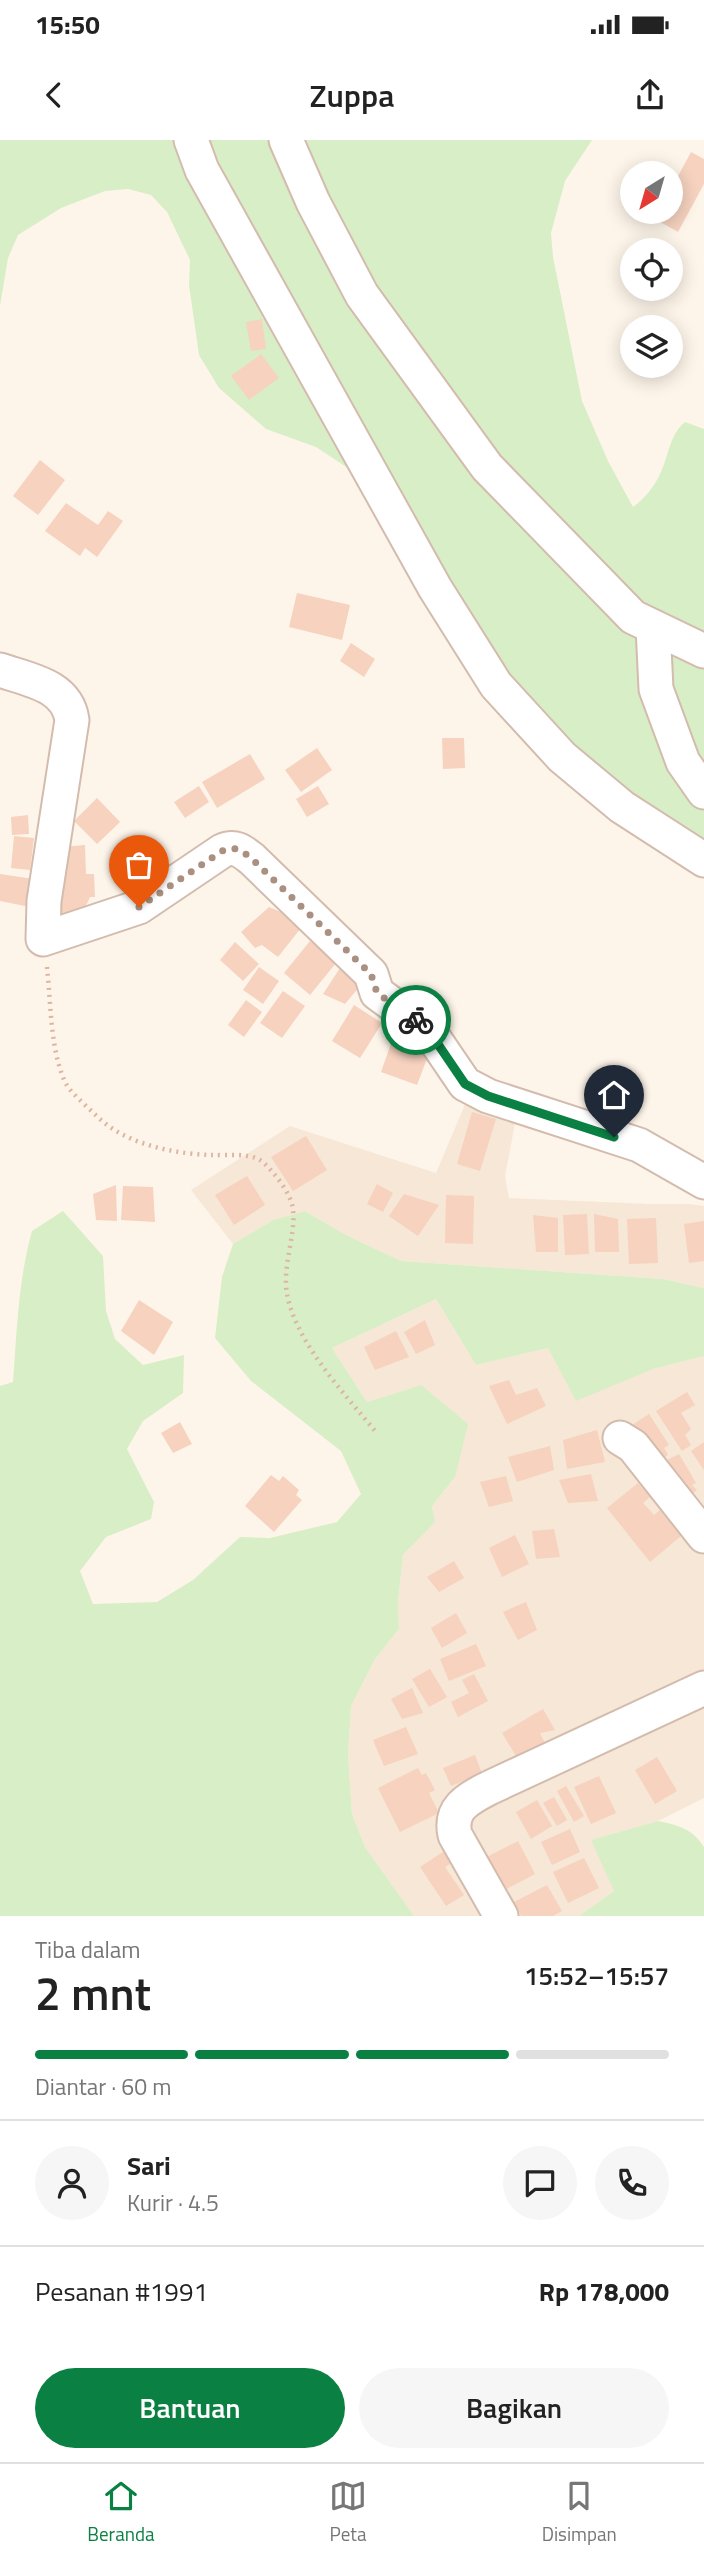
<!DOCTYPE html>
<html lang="id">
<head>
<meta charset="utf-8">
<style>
  body { margin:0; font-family:"Titillium Web",sans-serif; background:#f6f6f6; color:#222; height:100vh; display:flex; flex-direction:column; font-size:26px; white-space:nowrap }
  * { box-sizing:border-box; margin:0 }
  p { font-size:23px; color:#767676 }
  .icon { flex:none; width:38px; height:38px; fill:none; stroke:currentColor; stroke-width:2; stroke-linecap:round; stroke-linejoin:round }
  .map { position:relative; height:1776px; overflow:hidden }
  .drawer { display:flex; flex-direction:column; background:#fff; flex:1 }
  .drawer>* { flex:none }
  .needle { width:46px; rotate:217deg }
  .fabs { position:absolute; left:620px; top:21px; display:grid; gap:14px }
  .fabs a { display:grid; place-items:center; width:63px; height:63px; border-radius:50%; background:#fff; box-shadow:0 4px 18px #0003; font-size:35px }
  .pin { position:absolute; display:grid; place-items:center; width:60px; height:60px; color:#fff; margin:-72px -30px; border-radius:50% 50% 50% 0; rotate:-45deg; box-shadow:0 0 7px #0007 }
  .pin .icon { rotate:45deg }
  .courier { position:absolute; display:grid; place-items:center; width:70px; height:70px; margin:-35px; border:5px solid #0b8043; border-radius:50%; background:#fff; color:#222; box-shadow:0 2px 9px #0007 }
  .summary em { font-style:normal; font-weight:600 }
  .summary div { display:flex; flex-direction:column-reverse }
  .summary { display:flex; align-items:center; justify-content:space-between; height:119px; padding:0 35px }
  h1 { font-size:46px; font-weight:600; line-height:52px }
  .bar { display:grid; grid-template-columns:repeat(4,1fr); gap:10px 7px; align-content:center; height:84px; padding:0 35px }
  .bar i { height:9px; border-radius:5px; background:#e0e0e0 }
  .bar .current { background:#0b8043 }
  .bar p { grid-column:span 4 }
  .line { display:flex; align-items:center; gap:18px; padding:0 35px; border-top:2px solid #e0e0e0 }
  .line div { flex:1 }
  .round { display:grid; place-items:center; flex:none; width:74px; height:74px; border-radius:37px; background:#f6f6f6 }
  .primary-button { display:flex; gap:14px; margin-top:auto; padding:14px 35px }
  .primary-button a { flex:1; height:80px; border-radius:42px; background:#0b8043; color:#fff; font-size:28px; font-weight:600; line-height:80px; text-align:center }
  .primary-button a+a { background:#f6f6f6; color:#222 }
  .status { display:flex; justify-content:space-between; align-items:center; height:49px; padding:0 35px; background:#fff; direction:ltr }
  .status svg { height:19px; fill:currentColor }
  header { display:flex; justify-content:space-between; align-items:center; height:91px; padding:0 35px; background:#fff; font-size:32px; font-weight:600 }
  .menu { display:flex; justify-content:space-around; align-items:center; height:98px; border-top:2px solid #e0e0e0; background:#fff; font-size:19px; color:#767676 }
  .menu a { display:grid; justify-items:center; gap:4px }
  .menu .current { color:#0b8043 }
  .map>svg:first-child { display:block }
</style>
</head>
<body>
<div class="status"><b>15:50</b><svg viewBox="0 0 49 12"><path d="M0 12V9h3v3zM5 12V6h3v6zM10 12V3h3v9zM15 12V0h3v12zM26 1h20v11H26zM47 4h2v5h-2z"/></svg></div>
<header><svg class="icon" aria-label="back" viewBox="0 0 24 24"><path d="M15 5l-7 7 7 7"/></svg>Zuppa<svg class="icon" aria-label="share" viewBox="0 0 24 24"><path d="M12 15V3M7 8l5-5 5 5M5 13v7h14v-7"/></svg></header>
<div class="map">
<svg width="704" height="1776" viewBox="0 0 704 1776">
  <rect width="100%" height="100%" fill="#fef5ea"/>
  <g fill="#f7e7d7">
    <polygon points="466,962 516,978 505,1036 509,1058 650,1064 689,1064 704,1066 704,1148 663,1139 401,1121 346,1095 305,1071 273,1080 233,1104 191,1050 290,986 436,1033"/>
    <polygon points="436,1159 476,1225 548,1208 653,1229 704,1216 704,1658 658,1681 592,1700 614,1751 579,1776 414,1776 365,1707 352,1674 348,1614 351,1566 375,1519 399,1489 398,1462 403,1415 435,1382 432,1366 455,1337 421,1245 367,1262 332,1208"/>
  </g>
  <g fill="#d8eec6">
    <path d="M0,0H592L565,41L551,93L553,117L582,261L608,321L633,367C645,358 655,346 661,332C669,314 670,294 685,282L704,289V725L545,614L366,340L316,307L266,289L219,248L199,215L189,145L190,120L167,72L151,55L128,49L105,51L61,68L18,95L8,118L0,166Z"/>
    <path d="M63,1071L103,1116L106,1171L115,1199L143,1225L184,1215L183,1253L143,1281L127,1309L154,1362L151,1379L106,1397L80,1431L93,1464L157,1462L193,1440L240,1397L270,1398L337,1382L361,1354L341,1311L251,1241L215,1198L222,1137L233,1104L273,1080L305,1071L346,1095L401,1121L663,1139L704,1148V1216L653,1229L576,1261L548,1208L476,1225L436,1159L332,1208L367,1262L421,1245L468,1284L455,1337L432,1366L435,1382L403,1415L398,1462L399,1489L375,1519L351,1566L348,1614L352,1674L365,1707L414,1776H0V1246L13,1242C17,1191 18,1141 32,1091Z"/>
    <path d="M658,1681C678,1685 693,1689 704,1707V1776H579L614,1751L591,1700Z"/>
  </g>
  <g fill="#f6d2bf">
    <polygon points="691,12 704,19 704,44 678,92 655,79 659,72 670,72 670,51"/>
    <polygon points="262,179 266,209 251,211 246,182"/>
    <polygon points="261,214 279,238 249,260 231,236"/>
    <polygon points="40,320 65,340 38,375 13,356"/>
    <polygon points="66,363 98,385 108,371 123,381 97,417 85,408 80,416 45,391"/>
    <polygon points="297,453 350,465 342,500 289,487"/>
    <polygon points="351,503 375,519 364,537 340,521"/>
    <polygon points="442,598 464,598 465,628 443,629"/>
    <polygon points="317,608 332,630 301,652 285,630"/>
    <polygon points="250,614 265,639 217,668 202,642"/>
    <polygon points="199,646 209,662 185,678 174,662"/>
    <polygon points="318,646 329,664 307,677 296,659"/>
    <polygon points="97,658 120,682 97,704 74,681"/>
    <polygon points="28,675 29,694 12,695 11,677"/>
    <polygon points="14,696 34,698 30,730 11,728"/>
    <polygon points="85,705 86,734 94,734 95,757 90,757 83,772 61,773 57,714 63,707"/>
    <polygon points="0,734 34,739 30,767 0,761"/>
    <polygon points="269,767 281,772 301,788 278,817 262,805 255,808 241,792"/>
    <polygon points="320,798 331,807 325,814 336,823 310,855 284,833 310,801 315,805"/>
    <polygon points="235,802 259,824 243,841 220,820"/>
    <polygon points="259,827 279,841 263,864 243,850"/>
    <polygon points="340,828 365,840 345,864 323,854"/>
    <polygon points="283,851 305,866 282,898 260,883"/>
    <polygon points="246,860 262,872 244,897 228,885"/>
    <polygon points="354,865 382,883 360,918 332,901"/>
    <polygon points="394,895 431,908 417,945 381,932"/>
    <polygon points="472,972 496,979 480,1031 457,1024"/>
    <polygon points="306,996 327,1030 293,1051 271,1017"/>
    <polygon points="247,1036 265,1065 234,1085 215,1055"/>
    <polygon points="377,1044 393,1053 383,1072 367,1064"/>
    <polygon points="116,1045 117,1081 96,1080 93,1054"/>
    <polygon points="123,1046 153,1047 155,1082 121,1080"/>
    <polygon points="404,1054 439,1065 418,1096 389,1076"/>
    <polygon points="446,1055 474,1056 473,1104 445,1103"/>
    <polygon points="587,1074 589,1114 565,1115 563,1075"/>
    <polygon points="594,1074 618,1079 619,1112 595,1112"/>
    <polygon points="533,1075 558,1078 558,1112 536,1112"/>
    <polygon points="656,1078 658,1123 629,1124 627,1079"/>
    <polygon points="704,1081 704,1121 689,1123 684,1084"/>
    <polygon points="139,1160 173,1182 154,1215 121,1191"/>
    <polygon points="425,1180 435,1205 416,1214 404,1192"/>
    <polygon points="396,1191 409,1217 375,1230 364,1207"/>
    <polygon points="509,1240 516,1255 537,1248 546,1266 507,1284 489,1246"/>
    <polygon points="687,1252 695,1265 681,1273 691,1289 685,1295 691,1305 682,1311 656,1271"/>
    <polygon points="649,1274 669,1305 664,1308 668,1315 654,1324 629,1287"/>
    <polygon points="180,1282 192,1304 173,1313 161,1293"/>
    <polygon points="597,1290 605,1322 567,1329 563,1300"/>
    <polygon points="704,1302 704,1330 691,1311"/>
    <polygon points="550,1306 554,1330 517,1342 508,1317"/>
    <polygon points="679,1314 696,1343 692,1345 697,1350 687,1358 665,1321"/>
    <polygon points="591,1334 598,1361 568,1363 559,1340"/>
    <polygon points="271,1335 279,1341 283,1336 299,1350 296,1355 302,1360 274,1392 245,1366"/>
    <polygon points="506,1336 513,1361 489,1367 480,1342"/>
    <polygon points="638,1343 650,1357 643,1363 654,1375 660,1370 681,1396 650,1422 607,1368"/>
    <polygon points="554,1389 560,1417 536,1419 532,1391"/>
    <polygon points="515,1395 529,1424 502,1437 489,1408"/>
    <polygon points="454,1421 464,1438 439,1452 427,1437"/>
    <polygon points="526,1462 537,1490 518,1500 503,1472"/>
    <polygon points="456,1473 467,1493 442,1508 431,1488"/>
    <polygon points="476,1504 486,1526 449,1541 440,1519"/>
    <polygon points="430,1529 447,1557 429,1567 412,1539"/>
    <polygon points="474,1534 488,1561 458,1577 451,1562 469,1553 462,1540"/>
    <polygon points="412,1548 423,1573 402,1579 391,1559"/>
    <polygon points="543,1569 555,1590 540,1593 546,1605 532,1613 529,1609 516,1616 502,1593"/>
    <polygon points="406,1587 418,1614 384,1626 373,1600"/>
    <polygon points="475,1615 482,1634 451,1646 443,1628"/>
    <polygon points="657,1617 677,1651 655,1664 635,1630"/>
    <polygon points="418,1628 422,1635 426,1633 435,1650 429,1653 439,1673 400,1692 378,1648"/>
    <polygon points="599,1636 616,1673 591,1684 574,1647"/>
    <polygon points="566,1646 584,1676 574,1682 557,1651"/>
    <polygon points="554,1657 567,1680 557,1686 543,1663"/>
    <polygon points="537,1660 552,1686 531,1699 516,1672"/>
    <polygon points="570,1689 580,1712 552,1725 541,1702"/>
    <polygon points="518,1701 535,1734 503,1751 485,1718"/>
    <polygon points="449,1708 456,1720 445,1727 464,1755 446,1766 420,1727"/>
    <polygon points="584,1718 599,1748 568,1763 553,1732"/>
    <polygon points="547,1745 562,1771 553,1776 521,1776 514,1762"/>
  </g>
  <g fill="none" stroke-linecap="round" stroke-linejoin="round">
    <defs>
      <g id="minor">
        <polyline points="191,0 202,30 435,448 496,545 562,617 622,667 704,720"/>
        <polyline points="286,0 313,62 362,155 487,327 633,477 704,511"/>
        <polyline points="653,487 656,549 683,622 704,652"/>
        <path d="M0,530C29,540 67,545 72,580L44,761L43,799L139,767L222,711C235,705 242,711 252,719L371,834L377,853L429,891L465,944L488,956L639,1005L704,1042"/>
        <polyline points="620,1298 633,1306 704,1396"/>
        <path d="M501,1776L455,1695C449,1668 468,1659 489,1648L704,1548"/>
      </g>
    </defs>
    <use href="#minor" stroke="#d3bcad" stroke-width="37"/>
    <path stroke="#ddb5a0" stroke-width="4.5" stroke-dasharray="2 5" stroke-linecap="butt" d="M47,827C51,863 50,904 63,937C67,949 77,957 86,966C94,973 101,981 110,987C137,1006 178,1014 211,1015C228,1016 254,1011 266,1025C276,1035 292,1055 293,1070C296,1095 282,1126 287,1154C296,1203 344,1253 375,1291"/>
    <use href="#minor" stroke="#fff" stroke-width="33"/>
  </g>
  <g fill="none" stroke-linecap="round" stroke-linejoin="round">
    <path stroke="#aa9081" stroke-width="7" stroke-dasharray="0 12.6" d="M139,767L222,711C235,705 242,711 252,719L371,834L377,853L416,880"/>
    <polyline stroke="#0b8043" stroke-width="9" points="416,880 429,891 465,944 488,956 614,997"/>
  </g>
</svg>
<div class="fabs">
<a><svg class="needle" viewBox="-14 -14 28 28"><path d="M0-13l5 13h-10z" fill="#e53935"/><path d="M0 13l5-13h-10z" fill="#767676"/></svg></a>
<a><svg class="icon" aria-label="locate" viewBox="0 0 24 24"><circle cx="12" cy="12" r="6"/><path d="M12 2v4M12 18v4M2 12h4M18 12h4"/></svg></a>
<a><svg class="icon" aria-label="layers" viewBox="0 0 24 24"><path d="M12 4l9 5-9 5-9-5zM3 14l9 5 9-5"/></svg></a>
</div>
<div class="pin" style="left:139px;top:767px;background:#ea580c"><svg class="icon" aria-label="bag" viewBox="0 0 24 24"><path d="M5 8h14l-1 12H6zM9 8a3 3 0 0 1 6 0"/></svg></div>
<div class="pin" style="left:614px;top:997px;background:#1f2937"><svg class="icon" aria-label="home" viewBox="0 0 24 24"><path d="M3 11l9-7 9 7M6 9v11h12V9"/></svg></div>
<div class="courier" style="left:416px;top:880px"><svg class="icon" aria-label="bike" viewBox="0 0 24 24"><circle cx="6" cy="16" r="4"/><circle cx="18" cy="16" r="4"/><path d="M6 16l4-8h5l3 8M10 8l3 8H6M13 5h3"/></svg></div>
</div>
<section class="drawer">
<div class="summary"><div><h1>2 mnt</h1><p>Tiba dalam</p></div><em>15:52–15:57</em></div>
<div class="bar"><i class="current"></i><i class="current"></i><i class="current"></i><i></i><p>Diantar · 60 m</p></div>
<div class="line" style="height:126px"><a class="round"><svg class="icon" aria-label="person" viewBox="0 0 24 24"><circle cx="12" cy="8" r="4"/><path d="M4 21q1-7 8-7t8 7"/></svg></a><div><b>Sari</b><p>Kurir · 4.5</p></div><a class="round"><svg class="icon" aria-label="chat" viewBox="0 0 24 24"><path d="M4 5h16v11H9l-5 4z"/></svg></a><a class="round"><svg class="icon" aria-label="phone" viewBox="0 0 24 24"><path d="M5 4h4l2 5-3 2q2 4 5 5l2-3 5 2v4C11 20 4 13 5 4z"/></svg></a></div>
<div class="line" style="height:91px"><div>Pesanan #1991</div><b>Rp 178,000</b></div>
<div class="primary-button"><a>Bantuan</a><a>Bagikan</a></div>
</section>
<nav class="menu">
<a class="current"><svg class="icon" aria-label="home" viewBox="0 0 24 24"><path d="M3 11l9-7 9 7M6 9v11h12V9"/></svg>Beranda</a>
<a><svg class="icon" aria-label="map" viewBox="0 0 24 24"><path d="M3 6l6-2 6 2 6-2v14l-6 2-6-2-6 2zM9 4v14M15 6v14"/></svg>Peta</a>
<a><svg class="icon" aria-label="saved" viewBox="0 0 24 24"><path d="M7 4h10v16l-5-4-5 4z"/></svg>Disimpan</a>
</nav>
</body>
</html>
